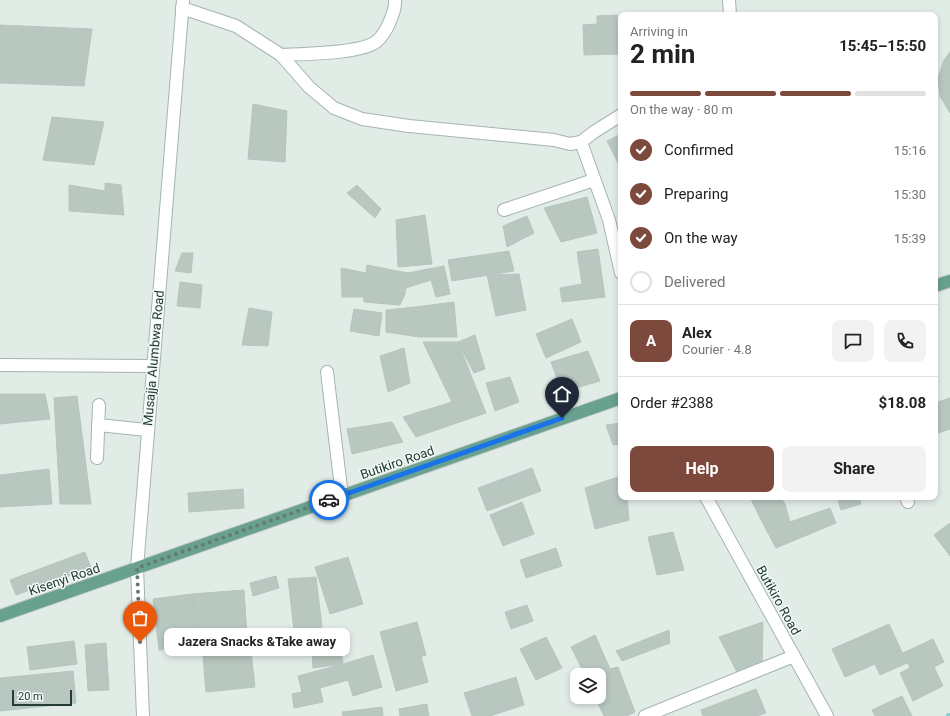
<!DOCTYPE html>
<html lang="en">
<head>
<meta charset="utf-8">
<style>
  body { margin:0; font-family:Roboto,sans-serif; background:#f2f2f2; color:#222; height:100vh; display:flex; flex-direction:column; font-size:15px; white-space:nowrap }
  * { box-sizing:border-box; margin:0 }
  p { font-size:13px; color:#767676 }
  .icon { flex:none; width:22px; height:22px; fill:none; stroke:currentColor; stroke-width:2; stroke-linecap:round; stroke-linejoin:round }
  .map { position:relative; flex:1; overflow:hidden }
  .sheet { position:absolute; left:618px; top:12px; width:320px; height:488px; display:flex; flex-direction:column; background:#fff; border-radius:8px; box-shadow:0 2px 6px #0003 }
  .sheet>* { flex:none }
  .controls { position:absolute; left:570px; top:668px; display:grid; gap:8px }
  .controls a { display:grid; place-items:center; width:36px; height:36px; border-radius:8px; background:#fff; box-shadow:0 2px 6px #0003; font-size:20px }
  .scale { position:absolute; left:12px; bottom:10px; width:60px; box-sizing:border-box; padding-left:4px; border:2px solid #233d34; border-top:0; font-size:11px; line-height:14px; white-space:nowrap; color:#233d34; -webkit-text-stroke:3px #f3f9f5; paint-order:stroke }
  .pin { position:absolute; display:grid; place-items:center; width:34px; height:34px; color:#fff; margin:-41px -17px; border-radius:50% 50% 50% 0; rotate:-45deg; box-shadow:0 0 4px #0007 }
  .pin .icon { rotate:45deg }
  .courier { position:absolute; display:grid; place-items:center; width:40px; height:40px; margin:-20px; border:3px solid #1a73e8; border-radius:50%; background:#fff; color:#222; box-shadow:0 1px 5px #0007 }
  .bubble { position:absolute; height:28px; border-radius:8px; background:#fff; box-shadow:0 2px 6px #0003; font-size:13px; font-weight:700; line-height:28px; text-align:center }
  .head em { font-style:normal; font-weight:700 }
  .head div { display:flex; flex-direction:column-reverse }
  .head { display:flex; align-items:center; justify-content:space-between; height:68px; padding:0 12px }
  h1 { font-size:26px; font-weight:700; line-height:30px }
  .bar { display:grid; grid-template-columns:repeat(4,1fr); gap:6px 4px; align-content:center; height:48px; padding:0 12px }
  .bar i { height:5px; border-radius:3px; background:#e0e0e0 }
  .bar .current { background:#7e493d }
  .bar p { grid-column:span 4 }
  .line { display:flex; align-items:center; gap:10px; padding:0 12px; border-top:1px solid #e0e0e0 }
  .line div { flex:1 }
  .round { display:grid; place-items:center; flex:none; width:42px; height:42px; border-radius:8px; background:#f2f2f2 }
  ol { padding:0 12px; list-style:none }
  li { display:flex; align-items:center; gap:12px; height:44px }
  li p { margin-inline-start:auto }
  li .icon { padding:4px; border-radius:50%; background:#7e493d; color:#fff; stroke-width:4 }
  li:last-child { color:#767676 }
  li i { width:22px; height:22px; border:2px solid #e0e0e0; border-radius:50% }
  .action { display:flex; gap:8px; margin-top:auto; padding:8px 12px }
  .action a { flex:1; height:46px; border-radius:8px; background:#7e493d; color:#fff; font-size:16px; font-weight:700; line-height:46px; text-align:center }
  .action a+a { background:#f2f2f2; color:#222 }
  .map>svg:first-child { display:block }
</style>
</head>
<body>
<div class="map">
<svg width="950" height="716" viewBox="0 0 950 716">
  <rect width="100%" height="100%" fill="#e2ece7"/>
  <g fill="none" stroke-linecap="round" stroke-linejoin="round">
    <polyline stroke="#8ccad0" stroke-width="6" points="949,716 950,716"/>
  </g>
  <g fill="#b8c7c0" stroke="#b5c6be">
    <polygon points="617,15 619,54 584,55 583,25 597,24 597,16"/>
    <polygon points="0,25 92,29 84,86 0,83"/>
    <polygon points="950,52 950,113 940,96 938,78 944,60"/>
    <polygon points="253,104 287,111 285,162 248,159"/>
    <polygon points="52,117 104,122 94,165 43,160"/>
    <polygon points="621,134 621,169 607,141"/>
    <polygon points="105,183 121,185 124,215 69,211 69,185 105,191"/>
    <polygon points="357,185 381,209 375,218 347,193"/>
    <polygon points="587,197 597,233 561,242 544,208"/>
    <polygon points="425,215 432,264 398,267 396,220"/>
    <polygon points="527,216 534,233 507,247 503,226"/>
    <polygon points="598,249 605,297 562,302 560,288 582,284 577,252"/>
    <polygon points="509,251 514,271 452,281 448,260"/>
    <polygon points="182,253 193,253 191,273 175,271"/>
    <polygon points="367,265 408,273 405,294 363,290 363,297 342,297 341,268 366,273"/>
    <polygon points="444,266 450,294 436,297 431,280 406,288 408,273"/>
    <polygon points="519,274 526,310 496,316 487,275"/>
    <polygon points="180,282 202,285 200,308 177,306"/>
    <polygon points="363,290 405,294 400,305 364,302"/>
    <polygon points="454,302 457,337 419,337 415,307"/>
    <polygon points="415,307 419,337 386,332 386,310"/>
    <polygon points="249,308 272,312 268,346 242,345"/>
    <polygon points="354,309 382,313 379,336 350,331"/>
    <polygon points="572,319 581,342 546,358 536,334"/>
    <polygon points="475,335 485,369 474,373 458,342"/>
    <polygon points="423,342 458,342 486,413 416,437 403,417 452,402"/>
    <polygon points="404,348 410,383 388,392 380,356"/>
    <polygon points="588,351 600,381 562,392 551,362"/>
    <polygon points="510,377 519,402 495,411 486,383"/>
    <polygon points="0,394 45,394 50,419 0,424"/>
    <polygon points="77,396 91,504 60,504 54,398"/>
    <polygon points="950,398 950,429 935,434 935,403"/>
    <polygon points="392,422 403,442 352,454 347,429"/>
    <polygon points="621,423 621,444 613,445 606,425"/>
    <polygon points="532,468 541,491 487,511 478,488"/>
    <polygon points="49,469 52,504 0,507 0,475"/>
    <polygon points="621,476 621,497 627,497 629,520 595,529 585,488"/>
    <polygon points="243,489 244,508 189,512 188,493"/>
    <polygon points="750,497 780,497 785,504 759,516"/>
    <polygon points="837,497 859,497 861,504 841,510"/>
    <polygon points="522,502 534,534 503,546 490,515"/>
    <polygon points="785,504 790,522 830,508 836,523 776,548 759,516"/>
    <polygon points="950,523 950,556 934,535"/>
    <polygon points="673,532 684,570 657,575 648,537"/>
    <polygon points="556,548 562,566 526,578 520,560"/>
    <polygon points="85,552 91,568 16,595 10,580"/>
    <polygon points="348,557 363,604 330,614 315,567"/>
    <polygon points="276,576 279,588 253,596 250,583"/>
    <polygon points="316,577 322,627 294,630 288,579"/>
    <polygon points="244,590 247,635 196,638 192,594"/>
    <polygon points="192,594 196,638 172,640 168,597"/>
    <polygon points="168,597 174,649 159,650 153,599"/>
    <polygon points="527,605 533,621 511,629 505,612"/>
    <polygon points="417,622 426,655 389,665 380,632"/>
    <polygon points="763,622 762,665 738,674 719,637"/>
    <polygon points="889,624 907,663 880,675 862,636"/>
    <polygon points="669,630 670,643 622,661 616,651"/>
    <polygon points="247,635 341,635 341,647 174,649 172,640"/>
    <polygon points="595,635 610,669 618,667 635,712 627,716 604,716 595,697 599,697 599,675 585,675 571,647"/>
    <polygon points="862,636 875,664 845,677 832,649"/>
    <polygon points="546,637 562,668 536,680 520,649"/>
    <polygon points="933,639 944,662 934,667 943,686 913,701 900,673 910,668 903,653"/>
    <polygon points="74,641 77,664 30,670 27,647"/>
    <polygon points="106,643 109,690 88,691 85,645"/>
    <polygon points="341,650 343,664 313,668 312,653"/>
    <polygon points="251,652 255,687 206,692 203,656"/>
    <polygon points="373,655 382,687 353,696 343,664"/>
    <polygon points="421,656 428,682 396,691 389,665"/>
    <polygon points="343,664 348,680 320,688 302,692 298,676"/>
    <polygon points="73,671 76,703 0,711 0,678"/>
    <polygon points="516,677 524,705 490,716 472,716 464,693"/>
    <polygon points="320,688 323,702 294,708 292,694"/>
    <polygon points="756,689 766,713 757,716 703,716 701,710"/>
    <polygon points="902,696 912,716 875,716 872,710"/>
    <polygon points="427,704 429,716 400,716 399,709"/>
    <polygon points="382,707 383,716 343,716 342,712"/>
  </g>
  <g fill="none" stroke-linecap="round" stroke-linejoin="round">
    <defs>
      <g id="minor">
        <polyline points="729,0 730,15"/>
        <polyline points="182,8 236,26 281,55 309,87 334,108 362,119 409,126 554,140 570,144 581,142 609,220 621,273"/>
        <path d="M281,55C301,54 363,54 377,41C382,37 388,27 390,21C393,13 396,8 395,0"/>
        <polyline points="581,142 594,132 621,115"/>
        <polyline points="504,210 594,180"/>
        <polyline points="0,365 152,366"/>
        <polyline points="327,372 342,496"/>
        <polyline points="98,425 147,430"/>
        <polyline points="97,458 99,405"/>
        <polyline points="706,497 827,716"/>
        <polyline points="906,497 908,502"/>
        <polyline points="143,716 137,568 183,0"/>
        <polyline points="645,716 794,656"/>
      </g>
      <g id="major">
        <polyline points="935,286 950,281"/>
        <polyline points="0,616 621,398"/>
      </g>
    </defs>
    <use href="#minor" stroke="#a5b4ae" stroke-width="14"/>
    <use href="#major" stroke="#c1c9c6" stroke-width="14"/>
    <use href="#minor" stroke="#fff" stroke-width="12"/>
    <use href="#major" stroke="#68a18f" stroke-width="12"/>
  </g>
  <g fill="none" stroke-linecap="round" stroke-linejoin="round">
    <polyline stroke="#667a73" stroke-width="4" stroke-dasharray="0 7.2" points="140,642 137,568 329,500"/>
    <polyline stroke="#1a73e8" stroke-width="5" points="329,500 562,418"/>
  </g>
  <g text-anchor="middle" stroke-width="3" stroke-linejoin="round" paint-order="stroke">
    <g font-size="13" fill="#233d34" stroke="#f3f9f5">
      <text transform="translate(153 358) rotate(-85)" y="5">Musajja Alumbwa Road</text>
      <text transform="translate(397 462) rotate(-19)" y="5">Butikiro Road</text>
      <text transform="translate(64 579) rotate(-19)" y="5">Kisenyi Road</text>
      <text transform="translate(779 600) rotate(61)" y="5">Butikiro Road</text>
    </g>
  </g>
</svg>
<div class="controls">
<a><svg class="icon" aria-label="layers" viewBox="0 0 24 24"><path d="M12 4l9 5-9 5-9-5zM3 14l9 5 9-5"/></svg></a>
</div>
<div class="scale">20 m</div>
<div class="pin" style="left:140px;top:642px;background:#ea580c"><svg class="icon" aria-label="bag" viewBox="0 0 24 24"><path d="M5 8h14l-1 12H6zM9 8a3 3 0 0 1 6 0"/></svg></div>
<div class="pin" style="left:562px;top:418px;background:#1f2937"><svg class="icon" aria-label="home" viewBox="0 0 24 24"><path d="M3 11l9-7 9 7M6 9v11h12V9"/></svg></div>
<div class="courier" style="left:329px;top:500px"><svg class="icon" aria-label="car" viewBox="0 0 24 24"><path d="M5 17H2v-5l4-1 3-4h7l3 4 3 1v5h-3M9 17h6M6 11h13"/><circle cx="7" cy="17" r="2"/><circle cx="17" cy="17" r="2"/></svg></div>
<div class="bubble" style="left:164px;top:628px;width:186px">Jazera Snacks &amp;Take away</div>
<section class="sheet">
<div class="head"><div><h1>2 min</h1><p>Arriving in</p></div><em>15:45–15:50</em></div>
<div class="bar"><i class="current"></i><i class="current"></i><i class="current"></i><i></i><p>On the way · 80 m</p></div>
<ol>
<li><svg class="icon" aria-label="check" viewBox="0 0 24 24"><path d="M5 12l5 5 9-10"/></svg>Confirmed<p>15:16</p></li>
<li><svg class="icon" aria-label="check" viewBox="0 0 24 24"><path d="M5 12l5 5 9-10"/></svg>Preparing<p>15:30</p></li>
<li><svg class="icon" aria-label="check" viewBox="0 0 24 24"><path d="M5 12l5 5 9-10"/></svg>On the way<p>15:39</p></li>
<li><i></i>Delivered</li>
</ol>
<div class="line" style="height:72px"><b class="round" style="background:#7e493d;color:#fff">A</b><div><b>Alex</b><p>Courier · 4.8</p></div><a class="round"><svg class="icon" aria-label="chat" viewBox="0 0 24 24"><path d="M4 5h16v11H9l-5 4z"/></svg></a><a class="round"><svg class="icon" aria-label="phone" viewBox="0 0 24 24"><path d="M5 4h4l2 5-3 2q2 4 5 5l2-3 5 2v4C11 20 4 13 5 4z"/></svg></a></div>
<div class="line" style="height:52px"><div>Order #2388</div><b>$18.08</b></div>
<div class="action"><a>Help</a><a>Share</a></div>
</section>
</div>
</body>
</html>
